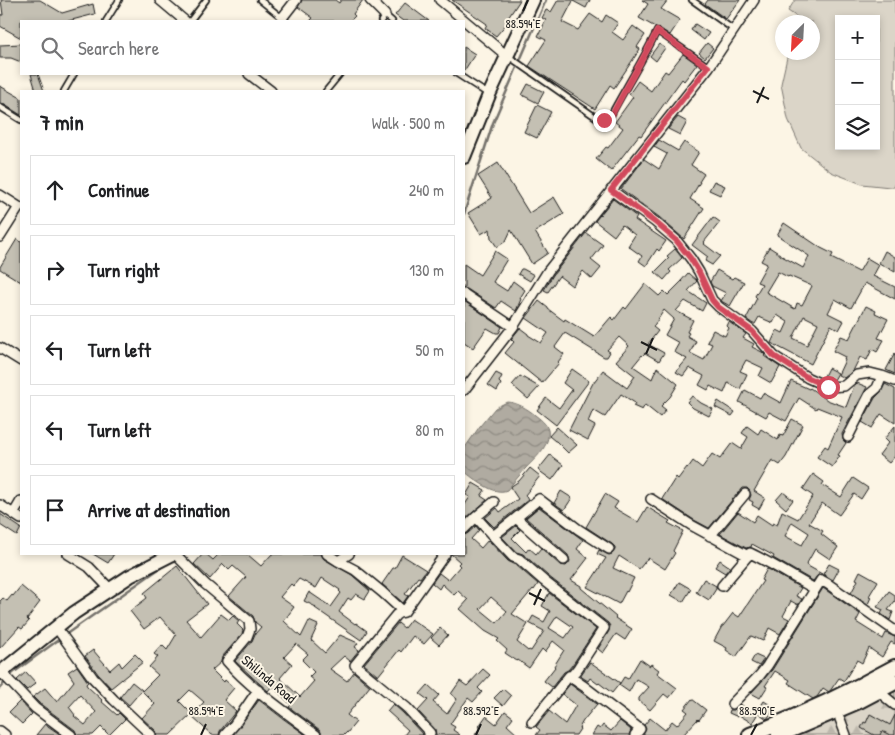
<!DOCTYPE html>
<meta charset="utf-8">
<style>
:root{--surface:#fff;--page:#f6f6f6;--text:#202124;--muted:#757577;--line:#e0e0e0}
body{margin:0;font-family:"Patrick Hand",sans-serif;background:var(--page);color:var(--text)}
.controls{position:absolute;right:15px;top:15px;display:grid;overflow:hidden;border-radius:0px;box-shadow:0 2px 8px #0003}
.controls button{width:45px;height:45px;display:grid;place-items:center;padding:0;border:0;border-bottom:1px solid var(--line);background:var(--surface);color:var(--text);font:25px sans-serif}
.compass{position:absolute;left:775px;top:15px;width:45px;height:45px;border-radius:50%;background:var(--surface);box-shadow:0 2px 8px #0003;rotate:204deg}
.stop{position:absolute;width:15px;height:15px;margin:-11px;border:4px solid #d1495b;border-radius:50%;background:#fff}
.stop.end{background:#d1495b;border-color:#fff;box-shadow:0 1px 5px #0008}
.list{margin:0;padding:0;list-style:none}
h2{display:flex;justify-content:space-between;align-items:center;height:65px;margin:0;padding:0 20px;font-size:21px}
h2 small{font-size:16px;font-weight:400;color:var(--muted)}
.list li{display:grid;grid-template-columns:32px 1fr auto;gap:15px;align-items:center;box-sizing:border-box;height:70px;margin:0 10px 10px;padding:0 10px;border:1px solid var(--line);border-radius:0px}
.list b{display:block;font-size:19px;white-space:nowrap}
.list em{font-size:16px;font-style:normal;color:var(--muted)}
.icon{flex:none;width:28px;height:28px;fill:none;stroke:currentColor;stroke-width:2;stroke-linecap:round;stroke-linejoin:round}
.map{position:relative;flex:none;width:895px;height:735px;overflow:hidden}
.search{position:absolute;background:var(--surface);box-shadow:0 2px 8px #0003;left:20px;top:20px;width:445px;height:55px;display:flex;align-items:center;gap:12px;box-sizing:border-box;padding:0 18px;border-radius:0px;color:var(--muted);font-size:19px}
.panel{position:absolute;background:var(--surface);box-shadow:0 2px 8px #0003;left:20px;top:90px;width:445px;height:465px;border-radius:0px}
.map>svg:first-child{display:block}
.green{fill:#dbd5c8;stroke:#7c7872;fill-rule:evenodd}
.forest{fill:url(#forest-firs);stroke:#7c7872}
.water{fill:url(#water-waves);stroke:#75726c}
.lines{fill:none;stroke-linecap:round;stroke-linejoin:round}
.stream{stroke:#75726c;stroke-width:2.5}
.building{fill:#c4c0b3;stroke:#1c1c1c;fill-rule:evenodd}
.lane-casing{stroke:#1c1c1c;stroke-width:8}
.street-casing{stroke:#1c1c1c;stroke-width:12}
.secondary-casing{stroke:#1c1c1c;stroke-width:16}
.primary-casing{stroke:#1c1c1c;stroke-width:18}
.lane{stroke:#fcf5e5;stroke-width:4.5}
.street{stroke:#fcf5e5;stroke-width:9}
.secondary{stroke:#fcf5e5;stroke-width:12}
.primary{stroke:#fcf5e5;stroke-width:14}
.route{stroke:#d1495b;stroke-width:6}
.ticks{fill:none;stroke:#1c1c1c;stroke-width:2}
.labels{text-anchor:middle;stroke-width:4;stroke-linejoin:round;paint-order:stroke}
.street-label{font-size:14px;fill:#1c1c1c;stroke:#fcf5e5}
.ticks-label{font-size:12px;text-anchor:middle;fill:#1c1c1c;stroke:#fcf5e5;stroke-width:4;stroke-linejoin:round;paint-order:stroke}
</style>
<div class="map">
<svg width="895" height="735" viewBox="0 0 895 735">
<defs>
<pattern id="forest-firs" width="22" height="20" patternUnits="userSpaceOnUse" patternTransform="scale(1.25)"><rect width="22" height="20" fill="#dbd5c8"/><path d="M5 1l3.5 6h-7zM16 11l3.5 6h-7z" fill="#bbb6ab"/></pattern>
<pattern id="water-waves" width="16" height="10" patternUnits="userSpaceOnUse" patternTransform="scale(1.25)"><rect width="16" height="10" fill="#b0aba1"/><path d="M0 5q4-4 8 0t8 0" fill="none" stroke="#8e8a82"/></pattern>
</defs>
<rect width="100%" height="100%" fill="#fcf5e5"/>
<filter id="ink" filterUnits="userSpaceOnUse"><feTurbulence type="fractalNoise" baseFrequency=".02" numOctaves="2"/><feDisplacementMap in="SourceGraphic" scale="10" xChannelSelector="R" yChannelSelector="G"/><feConvolveMatrix kernelMatrix="1 2 1 2 8 2 1 2 1" color-interpolation-filters="sRGB"/></filter>
<g filter="url(#ink)">
<path class="green" d="M795 0H895V187H890L862 184 831 172 801 148 788 119 781 84 788 53 812 52V22H799L800 19 788 11ZM839 19H876V146H839Z"/>
<path class="forest" d="M895 680V735H782Z"/>
<path class="water" d="M507 402C516 402 528 409 535 415 540 419 546 423 548 430 551 446 534 459 525 469 519 476 513 483 507 490 494 496 474 479 464 471V449L480 426 495 408Z"/>
<g class="lines">
<path class="stream" d="M464 214 493 123 546 0
M65 635 163 566
M9 677 13 673 61 638
M0 688 6 681"/>
</g>
<path class="building" d="M1 0H40L62 13 93 4 95 14 68 21H21V38L0 26V15H3Z
M302 0H335L339 3 341 0H363L353 14 355 16 350 21H310L313 18 298 7Z
M452 0H520L506 21 508 22 496 36 485 28 487 24Z
M558 0H590L586 8 573 1 562 22 578 30 590 14 602 22 606 15 618 23 612 32 623 40 633 26 645 35 637 47 640 49 614 88 610 85 595 109 529 66 546 40 538 36 546 20 542 18 546 10 551 12Z
M642 0H668L661 9 680 20 670 35 659 28 655 27 639 18 648 4Z
M708 0H740L726 19 705 4Z
M405 3 429 21H403L395 15Z
M695 24 709 33 704 40 691 30Z
M707 43 713 48 705 58 699 53Z
M21 44V62L11 58H0V45Z
M659 44 665 48 656 61 650 56Z
M464 47 475 54 464 71Z
M683 54 697 64 684 81 682 79 641 136 639 135 611 171 596 159 606 147 608 148 623 128 615 122 633 97 629 94 638 81 651 91 665 71 668 73Z
M31 74H38L44 91H36Z
M528 84 544 92 538 103 522 95Z
M0 86 21 98V115L0 102Z
M537 105 551 112 537 138 524 132Z
M678 117 687 122 680 135 668 129Z
M659 140 678 151 684 142 699 152 691 165 704 174 699 182H700L690 199 704 208 684 239 659 217 621 189 644 159 659 169 667 154 654 147Z
M498 163 529 213 554 197 564 214 535 232 548 253 532 264 511 230 506 241 497 247 491 238 490 229 481 234 468 213 492 198 478 176Z
M714 181 725 186 720 195 709 190Z
M613 199 637 217 635 220 666 241 659 251 657 249 646 266 639 261 642 256 628 246 635 235 622 225 614 236 595 221Z
M713 217 720 222 704 242 705 243 704 244 720 256 712 265 705 261 708 257 692 245Z
M784 223 821 248 833 254 831 258 859 272 867 258 879 265 873 276 895 287V299L865 283 851 308 835 299 828 313 844 321 839 330 831 325 811 364 771 343 777 330 783 333 788 322 777 315 773 323 759 317 755 324H753L746 319 757 298 755 296 762 284 757 282 767 264 761 261 769 247 780 254V255L803 268 809 256 777 235ZM778 272 788 277 789 276 812 286 802 305 797 303 795 309 766 292ZM804 316 818 323 807 345 793 338Z
M586 233 603 245 591 260 601 268 592 279 583 271 572 286 559 276 548 292 544 290 553 275Z
M17 239 21 242V282L0 269V267Z
M675 249 682 258 669 270 671 272 664 280 655 272 669 258 667 256Z
M495 251 507 259 493 282 507 291 513 281 525 290 520 298 521 299 516 311 501 301 496 308 467 289 464 288V264L480 275Z
M885 251 895 257V272L879 263Z
M521 269H523L534 275 530 281 518 274Z
M717 270 732 279 734 277 744 282 730 306 721 301 726 293 712 286 710 282Z
M688 273 697 281 688 291 706 303 702 311 685 301 676 311 693 320 687 332 689 333 687 336 696 341 690 353 704 360 712 344 707 342 713 330 725 336 729 328 727 326 729 322 746 334 743 338 754 344 752 347 762 352 765 355 764 356 780 367 771 383 759 376 763 368 746 360 740 371 747 374 740 389 728 383 724 393 710 386 708 390 699 385 704 376 689 368 683 376 676 372 687 359 674 352 679 343 665 335 674 319 664 310 653 327 658 331 648 344 664 353 659 361 645 353 642 356V355L633 366 652 379 657 367 678 384 670 397 661 406 666 410 660 417 645 405 642 410 633 406 635 403 621 394 605 417 593 410 588 422 595 426 588 440 569 430 593 383 603 370 627 388 635 376 616 361 629 346 619 337 607 350 610 352 607 357H604L565 333 555 347 564 354 558 362 559 363 542 383 505 353 514 342 511 339 520 328 528 334V335L541 343 548 333 526 318 539 301 548 308V309L564 321 565 319 594 337 611 317 614 320 624 307 626 309 645 284 659 296 664 291 668 295 682 281H681Z
M464 301 502 327 499 333H496L487 328 473 348 464 342Z
M866 306 876 311 875 313 888 319 878 338 884 340 877 352 872 349 867 360 860 357 853 371 844 378 838 375 845 360 844 359 845 357 833 351 841 336 849 339Z
M895 353V374L886 370Z
M828 368 838 373 834 380 829 381 823 378Z
M572 369 589 381 556 425 537 410 546 398 559 408 572 390 563 383Z
M496 373 502 376 499 382 501 384 497 391 488 385Z
M520 376 539 387 528 399 512 385Z
M791 381 809 389 810 388 827 400 846 407 854 386 857 383 867 387 842 434 843 440 846 443 838 455 840 456 832 467 817 457 825 446 828 448 842 417 817 407 816 409 799 398 786 421 769 412 766 417 739 402 745 390 760 398 763 393 781 403Z
M885 384 895 389V423L881 414 872 428 862 422 875 398 881 392Z
M692 396 701 403 713 409 709 416 693 408 687 402Z
M718 401 735 412 732 416 715 407Z
M792 419 803 425 786 457 780 465 772 460 754 491 765 498 759 509 752 505 753 502 749 500 751 495 749 490 747 488H742L709 528 694 520 662 499 676 477 678 479 687 467 688 468 693 461 702 468 712 454 720 459 732 443 741 449 748 437 742 433 747 426 758 434 761 429 778 440 780 435 783 436Z
M895 426V456L889 463 879 455 888 443 884 439Z
M557 427 577 445 568 453 556 441H555L549 436Z
M550 455 563 465 552 480 538 470Z
M530 468 540 476 525 495 528 500 494 527 485 518 497 508 500 512 518 499 510 487 519 481Z
M813 474 824 482 822 485 841 497 853 478 868 488 861 499 854 494 839 515 822 503 809 523 823 531 821 534 838 547 830 559 815 549 806 565 822 574 818 575 813 581 773 558 774 556 752 544 751 547 746 548 720 534 738 512 753 522 757 515 772 525 773 523 777 525 782 511 798 519 813 496 803 489ZM792 522 809 533 802 545 785 536Z
M473 483 485 490 481 496 487 500 464 520V506L470 497 466 495Z
M561 491 572 498 564 510 554 503Z
M783 492 793 500 786 509 776 500Z
M605 494 618 502 614 508 638 522 647 507 670 521 668 523 683 531 673 551 675 553 665 569 648 558 639 569 619 556 613 568 634 578 627 592 626 591 619 604 587 587 606 558 597 554 599 550 609 555 612 554 615 550V547L612 544 586 527Z
M539 507 583 540 577 549 588 558 571 580 581 586V588L616 617 615 618 632 629 625 640 616 634 603 653 598 649 609 631 610 626 608 623 548 576 523 554 516 552 502 537 516 526 520 530 512 538 526 552 529 548 536 554 541 548 560 565 566 566 568 564 570 561 568 555 526 518Z
M0 514 21 528 17 536 0 525Z
M476 526 479 530 471 539 481 548 488 540 508 561 516 565 538 584 534 590 533 589 512 614 528 624 517 642 528 651 529 650 531 651 544 631 529 623 533 616 544 622 550 611 542 606 549 593 596 629 573 664 568 670 564 672 552 687 544 681 555 667 554 666 564 650 553 641 545 652 542 649 529 668 518 660 517 661 505 653 507 650 497 641 499 639 485 631 460 609 468 600 458 591 454 595 442 584 439 589 432 583 439 573 448 580 460 566 458 564 460 562 451 554H464V535L468 533ZM491 597 507 611 497 623 480 609ZM557 616 573 627 565 638 549 628Z
M93 554H114L108 563Z
M203 554H206L213 560 219 554H247L261 566 272 554H321L324 559 352 575 370 591 365 599 356 594 351 600 348 598 339 612 355 624 356 623 367 631 361 640 315 608 316 607 304 601 309 592 331 607 341 593 339 591 340 590 322 578 316 588 299 579 293 586 291 584 280 597 294 607 284 621 301 637 309 621 318 625 311 640 325 653 340 635 358 643 355 647 359 650 350 661 344 656 330 669 347 681 354 672 370 686 347 715 356 722 347 733V732L344 735H322L320 730 289 707 291 705 272 686 268 691 251 676 235 661 252 641 255 634 261 627 255 622 253 616 229 596 246 577 233 566 229 570 223 564 210 579 194 564ZM296 644 308 654 302 660 314 672 309 677 314 681 300 697 280 678 292 664 284 657Z
M402 555 426 570 420 578 418 577 405 594 408 596 403 603 382 584 393 568H395Z
M720 560 730 567 725 573 715 567Z
M829 564 839 569 833 580 823 574Z
M177 566 207 604 186 620 201 637 221 614 229 620 233 616 239 621 237 624 243 630 242 634 222 657 221 662 212 670 224 682 225 680 234 688 224 700 236 711 220 731 219 735H212L191 716 204 702 190 690 179 701 192 714 170 735H157L155 730 142 718 155 704 142 691 158 675 149 667 158 657 154 654 162 645 167 650 176 635 160 617 144 629 130 611 147 598 144 593Z
M767 569 801 588 796 596 802 599 798 605 791 601 783 616 789 619 780 634 769 628 763 641 751 636 736 657 726 650 727 648 714 641 722 626H723L733 613 739 617 763 581 761 580Z
M860 571 878 581 869 596 871 597 868 604 851 593 858 580 856 579Z
M704 579 716 586V589L709 600 696 592Z
M679 582 691 589 683 602 671 595Z
M21 586 40 602 27 619 29 621 22 629 19 627 0 648V601L3 598 7 601 12 595 13 596Z
M823 588 860 614 856 622 883 639 886 633 895 637V644L891 642 882 657 869 648 862 663 857 660 844 681 839 678 830 691 829 692 823 688 817 697 813 699 788 683 790 680 775 671 765 686 767 687 760 698 751 693 772 670Z
M889 591 895 595V601L888 610 893 612 890 620 881 614 883 610 877 607Z
M411 619 433 634 424 644 413 636 401 652 399 650 378 676 364 664 398 623 404 628Z
M440 628 448 635 439 645 431 638Z
M93 650 110 670 119 662 122 667 135 654 143 662 111 688 98 674 85 656Z
M755 655 764 659 759 666 751 662Z
M640 659 650 666 651 664 659 670 657 673 677 688 669 698 664 694 650 710 639 701V698L649 687 636 679 629 692 619 685 624 677 628 679Z
M590 662 620 683 612 693 599 683 598 684 590 678 588 681 580 676Z
M77 666 88 682 86 684 87 686 102 700 101 701 117 715 119 713 125 719 109 735 101 727 93 735H77L75 730 39 703 33 697 45 688 57 702 74 681 68 672ZM80 695 96 712 85 725 74 716 75 715 69 707Z
M483 669 490 675 478 688 482 692 473 702 468 698 450 724 455 727 453 730 460 735H436L435 729 418 711 428 700 420 694 428 685 439 695 433 702 447 714 457 699 451 694 460 681 467 686Z
M26 672 36 683 27 690 17 680Z
M132 682 142 690 129 705 120 697Z
M570 684 597 704 583 721 579 728 580 729 576 735H536L540 730 536 727 549 711 565 724 576 705 562 694Z
M503 689 511 696 503 706 494 698Z
M692 699 706 710 699 720 698 719 683 735H643L646 729 644 725 650 718 665 730 672 721 677 725 688 712 684 709Z
M259 700 281 717 306 735H233Z
M20 701 32 714 22 724 9 712Z
M764 701 775 708 767 719 757 712Z
M393 704 403 713 423 735H404L408 730 387 711Z
M740 704 757 715 752 723 739 715 738 717 729 713 730 710H734Z
M505 711 513 717 507 725 518 735H475L480 727 479 726 486 716 496 724Z
M870 714 890 725 895 715V735H890L882 731 880 735H874L861 728 864 722 866 723Z
M620 721 631 730 629 735H592L597 727 600 729 603 725 611 731Z
M45 724 61 735H36Z"/>
<g class="lines">
<defs>
<path id="lane" d="M260 0 286 21
M692 0 734 30
M106 21 119 0
M190 21 206 0
M381 21 385 15 392 21
M508 56 597 118 603 120 607 119 611 115C626 87 643 60 657 31L709 67
M457 74 488 94
M64 91 74 74
M326 91 340 74
M0 107 21 120"/>
<path id="street" d="M160 0 185 21
M370 0 385 15
M440 0 507 56
M282 18 296 0
M249 74 271 91
M611 190 655 222 676 240 691 259 699 272 712 300 719 307 752 331 774 356 808 378 828 387 844 386 857 375 870 373 882 376 895 381
M0 195 19 207 0 237
M464 294 513 327
M0 348 21 361
M464 390 513 327 548 271 709 67 754 0
M848 437 870 394 877 388 882 376
M651 499 691 525 748 556
M0 505 21 519
M14 513 21 501
M476 517 494 502
M516 518 493 536 513 557 519 559 544 581 604 628 578 668 570 678
M464 529 476 517 493 536
M710 536 745 494
M68 554 89 567 110 589
M175 554 205 584 249 621 250 629 247 637 227 661C250 688 287 713 316 735
M327 554 338 561
M349 554 338 561 355 570 382 592 404 612
M564 560 516 518 539 499 578 529 609 549
M722 586 750 553C773 564 793 577 815 589
M56 627 93 678 114 700 151 735
M1 672 35 708 71 735
M878 691 895 705
M732 704 760 675 767 666 821 580 828 584 895 631
M840 719 846 735
M532 722 569 676 585 687 640 729 635 735
M0 731 5 735
M225 735 234 725 258 690
M429 735 430 733 407 708 355 665 396 615 399 613 404 612 445 554"/>
<path id="secondary" d="M464 157 489 95 533 0
M0 673 74 613 130 576 173 554"/>
<path id="primary" d="M750 735C800 716 848 693 895 667
M779 735 859 701 895 682"/>
</defs>
<use href="#lane" class="lane-casing"/>
<use href="#street" class="street-casing"/>
<use href="#secondary" class="secondary-casing"/>
<use href="#primary" class="primary-casing"/>
<use href="#lane" class="lane"/>
<use href="#street" class="street"/>
<use href="#secondary" class="secondary"/>
<use href="#primary" class="primary"/>
</g>
</g>
<g class="lines" filter="url(#ink)">
<path class="route" d="M604 120 607 119 612 115C626 87 643 60 657 31L708 67 611 190 655 222 676 240 691 259 699 272 712 300 718 307 752 331 774 356 808 378 828 387"/>
</g>
<path class="ticks" d="M523 11 528 0M753 91 769 99M757 103 764 87M641 342 657 350M646 354 653 338M529 593 545 601M534 605 541 589M201 735 206 724M476 735 481 724M751 735 757 724"/>
<g class="labels">
<g class="street-label">
<text transform="translate(269 679) rotate(40)" y="5">Shilinda Road</text>
</g>
</g>
<g class="ticks-label">
<text x="523" y="28">88.594°E</text>
<text x="206" y="715">88.594°E</text>
<text x="481" y="715">88.592°E</text>
<text x="757" y="715">88.590°E</text>
</g>
</svg>
<div class="controls">
<button>+</button>
<button>−</button>
<button><svg class="icon" aria-label="layers" viewBox="0 0 24 24"><path d="M12 4l9 5-9 5-9-5zM3 14l9 5 9-5"/></svg></button>
</div>
<svg class="compass" viewBox="-18 -18 36 36"><path d="M0-13l5 13h-10z" fill="#e53935"/><path d="M0 13l5-13h-10z" fill="#757577"/></svg>
<div class="stop" style="left:828px;top:387px"></div>
<div class="stop end" style="left:604px;top:120px"></div>
<div class="search"><svg class="icon" aria-label="search" viewBox="0 0 24 24"><circle cx="10" cy="10" r="6"/><path d="M15 15l6 6"/></svg>Search here</div>
<section class="panel">
<h2>7 min<small>Walk · 500 m</small></h2>
<ul class="list">
<li><svg class="icon" aria-label="ahead" viewBox="0 0 24 24"><path d="M12 20V5M6 11l6-6 6 6"/></svg><div><b>Continue</b></div><em>240 m</em></li>
<li><svg class="icon" aria-label="right" viewBox="0 0 24 24"><path d="M7 20v-9h11M14 6l5 5-5 5"/></svg><div><b>Turn right</b></div><em>130 m</em></li>
<li><svg class="icon" aria-label="left" viewBox="0 0 24 24"><path d="M17 20v-9H6M10 6l-5 5 5 5"/></svg><div><b>Turn left</b></div><em>50 m</em></li>
<li><svg class="icon" aria-label="left" viewBox="0 0 24 24"><path d="M17 20v-9H6M10 6l-5 5 5 5"/></svg><div><b>Turn left</b></div><em>80 m</em></li>
<li><svg class="icon" aria-label="arrive" viewBox="0 0 24 24"><path d="M6 21V4h12l-3 4 3 4H6"/></svg><div><b>Arrive at destination</b></div></li>
</ul>
</section>
</div>
